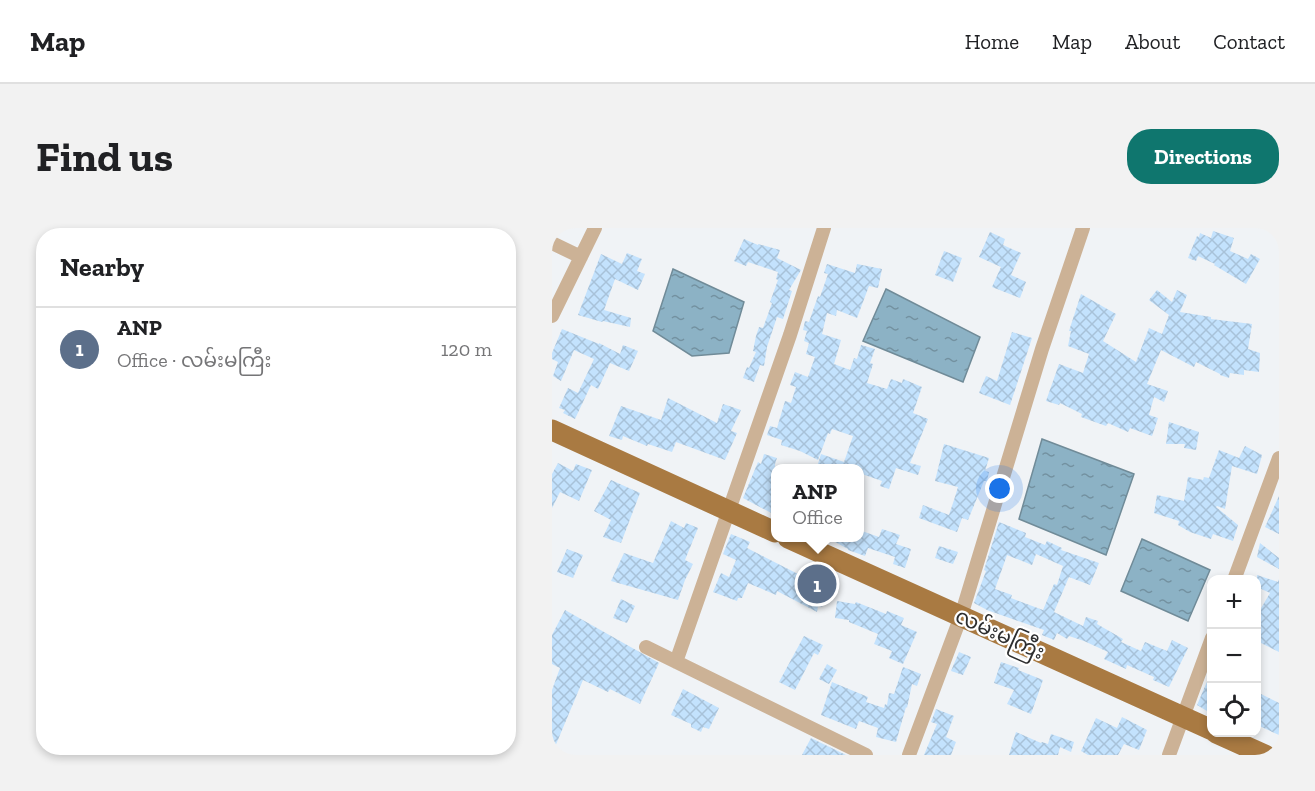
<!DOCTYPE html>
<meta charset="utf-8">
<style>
:root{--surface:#fff;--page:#f2f2f2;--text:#202124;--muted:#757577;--line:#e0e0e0;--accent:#0f766e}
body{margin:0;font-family:"Zilla Slab","Noto Sans Myanmar",serif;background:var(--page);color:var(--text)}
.controls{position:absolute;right:18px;bottom:18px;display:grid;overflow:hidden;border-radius:12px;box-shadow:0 3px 9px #0003}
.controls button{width:54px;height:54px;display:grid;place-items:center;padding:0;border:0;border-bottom:2px solid var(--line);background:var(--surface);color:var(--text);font:30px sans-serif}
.you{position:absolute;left:448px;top:261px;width:21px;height:21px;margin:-15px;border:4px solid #fff;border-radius:50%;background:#1a73e8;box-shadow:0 0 0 9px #1a73e833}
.badge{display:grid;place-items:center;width:39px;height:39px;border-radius:50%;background:var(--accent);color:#fff;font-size:20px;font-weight:700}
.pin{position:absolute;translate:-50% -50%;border:3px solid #fff;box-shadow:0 2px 6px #0006}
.popup{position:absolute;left:219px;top:236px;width:93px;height:78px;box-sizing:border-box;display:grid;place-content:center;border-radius:12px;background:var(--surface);filter:drop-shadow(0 2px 4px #0005);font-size:20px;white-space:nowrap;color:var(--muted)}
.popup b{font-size:22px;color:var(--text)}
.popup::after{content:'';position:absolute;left:50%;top:100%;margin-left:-12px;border:12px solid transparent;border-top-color:var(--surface)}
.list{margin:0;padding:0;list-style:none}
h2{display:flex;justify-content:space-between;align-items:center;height:78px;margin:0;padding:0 24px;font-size:26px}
h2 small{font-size:20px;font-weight:400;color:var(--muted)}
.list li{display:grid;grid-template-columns:39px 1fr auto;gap:18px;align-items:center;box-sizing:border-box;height:84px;padding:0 24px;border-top:2px solid var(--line)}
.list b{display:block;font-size:22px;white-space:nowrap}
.list p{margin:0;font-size:20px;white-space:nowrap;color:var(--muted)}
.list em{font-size:20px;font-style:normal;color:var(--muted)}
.icon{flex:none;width:33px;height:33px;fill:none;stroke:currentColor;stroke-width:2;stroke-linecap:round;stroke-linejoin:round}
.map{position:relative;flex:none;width:727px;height:527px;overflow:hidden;border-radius:24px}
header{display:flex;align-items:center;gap:36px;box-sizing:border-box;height:84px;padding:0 30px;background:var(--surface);border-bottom:2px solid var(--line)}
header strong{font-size:28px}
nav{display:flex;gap:33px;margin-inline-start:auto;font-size:21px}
.intro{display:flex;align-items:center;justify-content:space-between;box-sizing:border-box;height:144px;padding:0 36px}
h1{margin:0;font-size:42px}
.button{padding:15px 27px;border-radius:24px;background:var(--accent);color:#fff;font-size:21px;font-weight:700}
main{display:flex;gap:36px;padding:0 36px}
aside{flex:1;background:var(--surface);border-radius:24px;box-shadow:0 3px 9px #0003}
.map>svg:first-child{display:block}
.water{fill:url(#water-ripples);stroke:#708b98;stroke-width:1.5}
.building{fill:url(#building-cross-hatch);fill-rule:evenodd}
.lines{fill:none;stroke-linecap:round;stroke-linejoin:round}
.minor{stroke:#ccb296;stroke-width:14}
.primary{stroke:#a97a42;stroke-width:21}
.labels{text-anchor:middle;stroke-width:4.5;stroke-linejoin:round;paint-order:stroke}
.street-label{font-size:21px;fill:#2e2f30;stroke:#fff}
</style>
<header>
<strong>Map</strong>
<nav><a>Home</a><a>Map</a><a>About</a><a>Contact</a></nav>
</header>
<div class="intro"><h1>Find us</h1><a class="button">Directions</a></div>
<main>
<aside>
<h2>Nearby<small></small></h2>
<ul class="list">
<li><span class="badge" style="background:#5c6f8a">1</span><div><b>ANP</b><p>Office · လမ်းမကြီး</p></div><em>120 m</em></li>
</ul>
</aside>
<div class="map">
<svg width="727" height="527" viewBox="0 0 727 527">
<defs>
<pattern id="water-ripples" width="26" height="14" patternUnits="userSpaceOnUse" patternTransform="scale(1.5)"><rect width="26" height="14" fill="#8cb2c5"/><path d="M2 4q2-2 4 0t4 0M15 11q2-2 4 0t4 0" fill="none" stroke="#7391a0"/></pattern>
<pattern id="building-cross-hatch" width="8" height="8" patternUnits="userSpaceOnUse" patternTransform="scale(1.5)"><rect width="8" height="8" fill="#c3e2fd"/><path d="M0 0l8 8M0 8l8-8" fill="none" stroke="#a8c2d9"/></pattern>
</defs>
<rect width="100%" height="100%" fill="#f0f3f6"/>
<path class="water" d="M121 41 192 74 177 125 140 128 101 103Z
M334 61 428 109 411 154 311 113Z
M490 211 582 246 554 327 467 291Z
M590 311 658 342 636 393 569 363Z"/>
<path class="building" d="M661 3 682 10 678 23 696 31 699 26 708 31 694 56 662 37 663 36 646 28 644 33 636 30 645 8 647 9 648 5 659 10Z
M438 4 453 11 451 17 469 25 459 47 474 54 468 70 440 59 449 39 427 29Z
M192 11 206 17V16L228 22 225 30 249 42 237 62 240 63 231 91 225 89 215 119 212 138 208 137 202 154 191 150 195 139 197 140 204 124 201 123 204 108 207 99 211 100 220 75 218 74 226 52 224 51 226 44 196 34 194 38 182 33Z
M392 23 410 30 401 54 383 47Z
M75 25 90 31 85 43 93 46 86 62 63 51 52 82 79 90 78 99 51 93 50 94 26 87 49 26 70 36Z
M275 36 303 45 305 36 330 41 326 60 317 58 305 90 285 82 284 88 275 85 270 106 289 112 282 136 298 142 302 130 305 131 309 117 323 121 318 135 321 136 315 155 335 161 339 151 350 155 351 151 370 159 361 185 376 191 358 235 369 238 366 247 344 240 337 261 328 258 330 253 307 245V240H270L265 239 269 226 292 234 301 208 280 201 278 206 276 205 266 232 248 223 229 217 230 212 215 207 218 198 225 200 233 173 239 175 244 159 238 157 243 144 256 149 263 129 254 126 257 115 252 113 255 103 251 102 253 93 257 94 266 68 268 69 276 46 272 45Z
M605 62 620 74 625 62 635 67 628 84 659 89V91L700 96 696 121 708 125 707 144 692 142V147L678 145 677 150 668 147V146L644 134 642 139 609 122 595 156 616 163 612 174 602 169 597 187 606 190 600 208 578 200 576 204 556 195 554 198 529 189 530 186 508 175 507 177 494 173 507 136 531 145 537 126 516 118 519 103H517L529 66 564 86 551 113 584 134 597 100 610 106 617 87 597 72Z
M10 101 47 116V115L68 126 71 117 86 123 77 143 58 135 46 161 39 157 23 191 11 185 13 182 7 180 16 160 26 165 42 131 22 122 9 153 1 148 6 134 0 131V125Z
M460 104 480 110 458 177 427 165 434 148 445 153Z
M116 170 165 195 171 176 189 182 179 203 185 205 173 232 124 214 120 224 96 216 95 218 71 208 70 212 57 208 69 178 109 192Z
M617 194 647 204 644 222 632 220 633 216H614Z
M392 216 437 230 433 243 437 244 435 253H432L416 292 410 290 405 304 367 290 371 277 397 287 402 272 406 259 383 253Z
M693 218 710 227 705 246 680 238 673 281 665 278 664 279 686 297 681 313 661 306 659 311 638 304 626 297 627 293 602 285 605 267 632 273 636 249 651 252 652 249 657 250 667 222 687 230Z
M212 226 225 230 223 236V287L191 270 206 234 209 236Z
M6 235 21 243 24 236 40 242 27 273 8 264 0 280V246Z
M59 252 88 265 69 315 51 309 59 292 42 283Z
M727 268V306L713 299Z
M119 293 132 300 134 295 146 300 133 332 141 336 133 352 126 372 59 353 72 325 101 335Z
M447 294 474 305 473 309 493 317 495 313 510 320 509 322 547 335 538 357 517 349 502 384 531 398 534 389 546 393 545 396 571 411 569 414 589 423 593 414 615 423 620 412 636 420 617 459 601 452 602 449 575 437 574 441 552 431 556 424 532 413 517 408 515 411 505 405 502 412 490 407 492 402 435 382 422 375 434 343 432 342ZM484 326 511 338 505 357 502 356 491 382 459 370 460 367 443 361 455 327 480 337Z
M330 301 348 307 344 316 359 321 353 340 341 336 343 329 316 320 313 328 296 322V321L274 309H307V302L327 309Z
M179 306 198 314 195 320 244 345 277 356 270 379 266 378 265 384 225 363 224 367 196 355 190 370H186L185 373 161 364 169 345 177 349 184 332 171 326Z
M708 315 727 330V341L705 329Z
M387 318 406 324 401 336 383 330Z
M15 321 31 327 21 350 5 344Z
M705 347 726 354 727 351V424L705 413V387L718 365 705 359Z
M69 371 83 378 75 395 61 390Z
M285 373 303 376 304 374 334 386 335 383 352 390 349 397 365 404 351 436 337 430 340 423 322 416 326 406 297 394V392L283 390Z
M13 382 107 435 88 476 58 461 56 464 31 452 0 526V462L8 440 0 436V407Z
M252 408 271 417 266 427 262 425 243 462 227 454Z
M407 424 419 429 411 447 399 443Z
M449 434 467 440 466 442 491 452 479 486 455 476 462 462 442 455Z
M275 436 285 442 277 456 267 451Z
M351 439 369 446 365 458 360 456 355 480 354 479 344 514 324 509 326 500 307 493 304 501 269 487 280 454 316 469 314 474 332 480 333 476 335 477 337 465 342 466Z
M660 442V486L645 477Z
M131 461 167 480 157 501 151 499 149 504 139 499V496L119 487Z
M709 466 727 475V507L705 497V475Z
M384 481 402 488 394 509 404 514 399 527H372L385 496 379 494Z
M570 489 595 502 587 522 572 516 566 527H536L529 523 544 490 565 500Z
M464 504 489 515 490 514 496 516 499 506 522 514 519 524 508 519 506 527H457Z
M259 510 294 527H250Z"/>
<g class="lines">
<path class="minor" d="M0 15 29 29
M0 88 43 0
M682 352 727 230
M94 419 314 527
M124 434 238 107 272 0
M357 527 409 388 490 121 531 0
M617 527 660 410"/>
<path class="primary" d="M0 202 223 304
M236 310 660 502
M664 505 713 527"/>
</g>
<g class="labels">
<g class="street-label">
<text transform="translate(448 406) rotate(24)" y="7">လမ်းမကြီး</text>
</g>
</g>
</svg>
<div class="controls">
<button>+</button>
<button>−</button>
<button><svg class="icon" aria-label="locate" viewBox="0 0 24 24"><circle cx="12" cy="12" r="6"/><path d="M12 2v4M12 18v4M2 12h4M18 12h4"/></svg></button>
</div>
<div class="you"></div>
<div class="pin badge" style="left:265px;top:356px;background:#5c6f8a">1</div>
<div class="popup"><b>ANP</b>Office</div>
</div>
</main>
